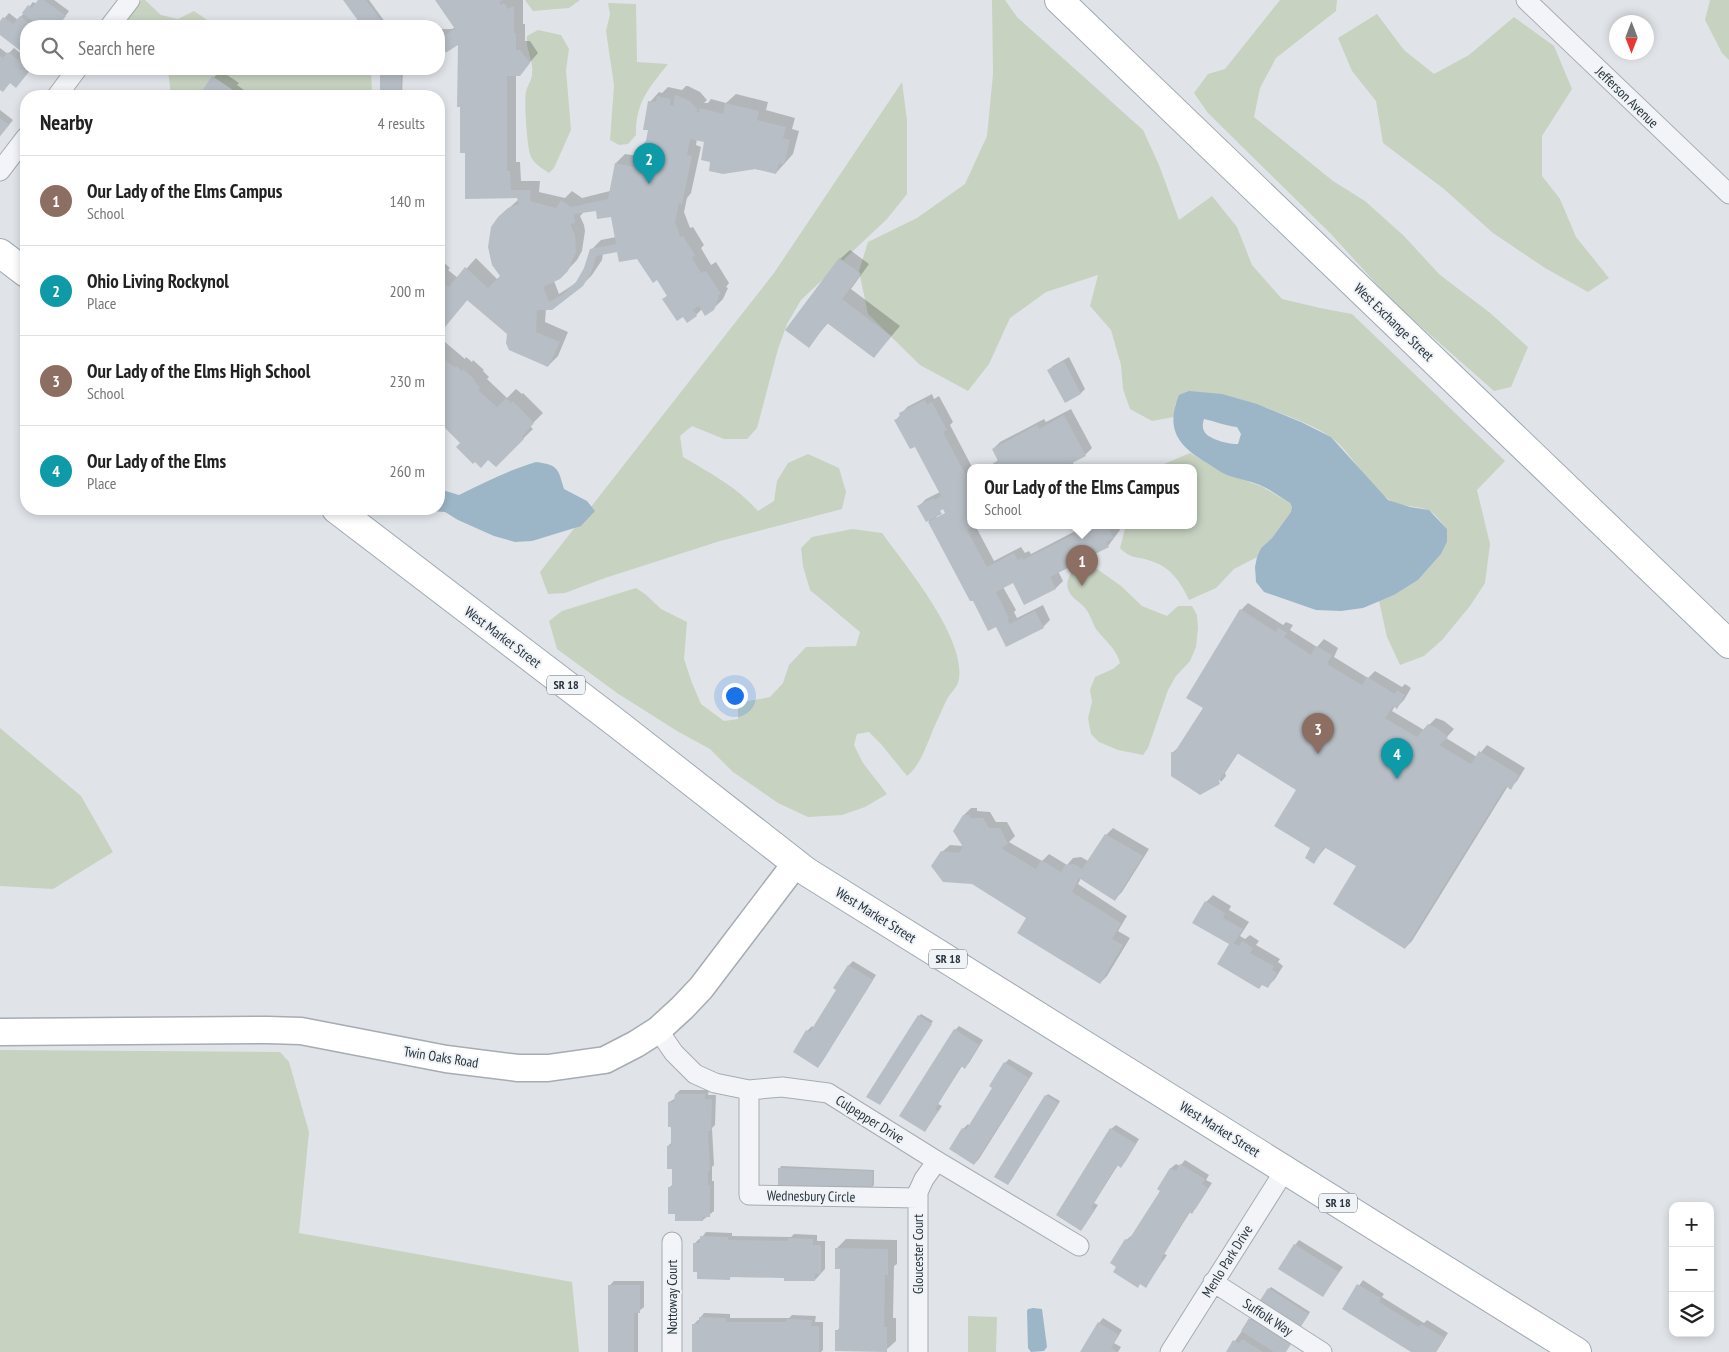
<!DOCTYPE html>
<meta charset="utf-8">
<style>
:root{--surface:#fff;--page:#f2f2f2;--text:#222;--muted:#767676;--line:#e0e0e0;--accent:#c9496c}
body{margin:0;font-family:"PT Sans Narrow",sans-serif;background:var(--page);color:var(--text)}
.controls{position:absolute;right:15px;bottom:15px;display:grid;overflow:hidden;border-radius:10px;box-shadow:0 2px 8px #0003}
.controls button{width:45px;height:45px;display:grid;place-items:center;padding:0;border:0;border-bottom:1px solid var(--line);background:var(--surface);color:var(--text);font:25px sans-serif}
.compass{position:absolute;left:1609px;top:15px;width:45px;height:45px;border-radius:50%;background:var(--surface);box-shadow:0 2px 8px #0003;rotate:180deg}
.you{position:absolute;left:734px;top:695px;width:18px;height:18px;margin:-12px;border:4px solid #fff;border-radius:50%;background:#1a73e8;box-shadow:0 0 0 8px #1a73e833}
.badge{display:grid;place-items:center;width:32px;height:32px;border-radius:50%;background:var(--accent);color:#fff;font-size:16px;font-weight:700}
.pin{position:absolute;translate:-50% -41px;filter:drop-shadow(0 1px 2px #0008)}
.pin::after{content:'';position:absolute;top:26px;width:18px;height:15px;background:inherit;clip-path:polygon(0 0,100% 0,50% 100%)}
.popup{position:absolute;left:967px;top:464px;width:230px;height:65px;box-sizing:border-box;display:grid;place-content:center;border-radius:10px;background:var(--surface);filter:drop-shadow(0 1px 4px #0005);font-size:16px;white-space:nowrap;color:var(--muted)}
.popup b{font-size:19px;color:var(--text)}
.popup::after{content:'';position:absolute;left:50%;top:100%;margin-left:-10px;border:10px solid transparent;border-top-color:var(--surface)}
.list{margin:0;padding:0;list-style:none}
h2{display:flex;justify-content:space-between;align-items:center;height:65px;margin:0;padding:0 20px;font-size:21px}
h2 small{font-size:16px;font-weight:400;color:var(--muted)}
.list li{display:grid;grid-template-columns:32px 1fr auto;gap:15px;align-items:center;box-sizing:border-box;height:90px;padding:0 20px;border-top:1px solid var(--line)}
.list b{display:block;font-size:19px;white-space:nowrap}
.list p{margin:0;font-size:16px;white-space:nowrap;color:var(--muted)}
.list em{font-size:16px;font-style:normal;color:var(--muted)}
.icon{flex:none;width:28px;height:28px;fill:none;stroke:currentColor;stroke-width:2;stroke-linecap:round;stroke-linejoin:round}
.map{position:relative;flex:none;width:1729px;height:1352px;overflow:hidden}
.search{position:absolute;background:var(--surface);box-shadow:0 2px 8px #0003;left:20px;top:20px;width:425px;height:55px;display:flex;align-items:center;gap:12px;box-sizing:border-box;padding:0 18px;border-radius:20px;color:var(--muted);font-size:19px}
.panel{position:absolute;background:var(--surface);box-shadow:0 2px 8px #0003;left:20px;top:90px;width:425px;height:425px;border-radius:20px}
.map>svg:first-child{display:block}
.green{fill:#c7d2c1}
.water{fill:#9cb6c7;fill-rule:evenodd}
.shadow{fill:#0003;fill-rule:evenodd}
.building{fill:#b7bec5;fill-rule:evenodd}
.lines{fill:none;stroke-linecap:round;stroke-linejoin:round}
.minor-casing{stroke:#a5acb2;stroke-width:21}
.secondary-casing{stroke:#a5acb2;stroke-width:29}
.primary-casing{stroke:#9faab3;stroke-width:30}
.minor{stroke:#f2f4f7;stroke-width:19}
.secondary{stroke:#fff;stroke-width:26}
.primary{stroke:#fff;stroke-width:28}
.labels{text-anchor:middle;stroke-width:4;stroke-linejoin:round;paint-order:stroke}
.shield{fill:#eff3f6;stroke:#646d76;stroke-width:1}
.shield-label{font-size:12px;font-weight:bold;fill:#29343f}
.street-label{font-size:14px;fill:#29343f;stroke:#eff3f6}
</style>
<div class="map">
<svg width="1729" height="1352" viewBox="0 0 1729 1352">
<rect width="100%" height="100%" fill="#e0e4e8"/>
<path class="green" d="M142 0H145L161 15 178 19 194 11 216 26H120L135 6Z
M525 0H580L569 8 533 11Z
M992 0H1005L1017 17 1143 130 1159 165 1179 220 1212 196 1237 227 1252 265 1282 299 1320 308 1352 314 1505 461 1477 490 1490 544 1485 583 1470 606 1442 640 1424 656 1400 665 1387 637 1379 601 1394 595 1418 580 1441 554 1447 542V529C1442 523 1435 513 1428 510 1415 505 1399 507 1388 499 1366 483 1352 453 1331 437 1304 418 1210 384 1180 395L1175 405 1174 417 1152 421 1130 409 1123 389 1121 365 1111 330 1090 306 1098 275 1046 292 1010 318 989 364 968 391 920 365 868 314 859 271 868 242 917 218 965 184 987 136 993 74Z
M1280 0H1337L1336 11 1276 58 1260 88 1254 117 1333 181 1365 201 1404 236 1440 275 1489 312 1528 347 1511 387 1494 391 1392 301 1331 234 1208 113 1194 93 1208 74 1225 69Z
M1710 0H1729V60L1722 53 1705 20Z
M608 3 636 4 637 62 668 64C649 88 635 103 636 135L628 144 619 145 610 140 614 85 606 31 610 14Z
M1377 14 1404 50 1434 74 1469 55 1514 17 1554 46 1572 89 1542 136V176L1560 199 1576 237 1609 278 1588 292 1545 268 1493 233 1444 189 1383 143 1376 101 1352 71 1338 38Z
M538 30 561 35 569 49 566 70 571 130 554 168 549 173C542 168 532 163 530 154 527 145 524 101 526 92 527 86 532 80 532 74 534 61 525 49 527 36Z
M168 69H285L303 73 317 72 319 69H371L372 96H171Z
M902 82 907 120V194L887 219 801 300 787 324 778 349 757 428 747 439H724L692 426 680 436 683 457C710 473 737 487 758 511L774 501 777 481 788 463 808 454 839 468 846 492 842 509 720 541 605 578 565 593 548 594 540 572 774 273Z
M1190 453 1226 474 1261 486 1290 503 1292 507V511L1272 538 1261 548 1257 557 1234 569 1216 588 1189 600C1180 581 1170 566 1148 560 1135 556 1131 559 1120 548L1126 525H1193V467H1157Z
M852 529 882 533C905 565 970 642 958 683 956 688 950 694 947 699 943 707 940 715 936 723 928 740 922 764 907 776L881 744 869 732 857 734 854 745 863 763 887 794 865 807 842 815 808 817 778 803 733 772 710 749 677 731 617 693 557 649 549 621 562 611 636 588 645 594 661 609 687 622 684 659 692 683 701 704 724 721 738 719V703L770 697 783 683 789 665 806 647 856 646 860 632 810 590 803 566 801 548 812 537Z
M1089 560 1093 566 1121 586 1142 606 1167 616 1178 606H1192L1197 615 1198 628 1196 647 1190 661 1176 676 1168 690 1148 748 1143 755 1118 750 1099 742 1091 734 1088 718 1092 702 1090 690 1095 677 1113 669 1120 663C1116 648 1105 641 1096 629 1092 622 1090 614 1085 608 1081 603 1075 600 1071 595 1060 580 1076 565 1089 560Z
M0 728 81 796 113 852 53 889 0 886Z
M0 1050 280 1052 289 1062 309 1132 299 1233 572 1282 579 1352H0Z
M968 1316 997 1317 996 1352H968Z"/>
<path class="water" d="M1189 391 1222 394 1257 404 1301 422 1331 437 1388 500 1410 507 1429 510 1447 529V542L1441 554 1418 580 1394 595 1363 608 1341 611 1316 610 1264 592 1256 582 1255 567 1257 557 1261 548 1272 538 1291 512 1292 507 1290 503C1281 497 1271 490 1260 485 1250 481 1238 479 1227 475 1220 472 1214 467 1207 463 1178 446 1165 429 1179 395ZM1204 419C1215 421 1225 426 1237 427L1241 434 1238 444C1231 445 1207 439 1204 431 1202 427 1203 422 1204 419Z
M536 462C558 465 558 468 564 489L587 501 595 511 581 526 532 541 515 542 494 536 458 520 445 512 403 509H439V489L459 495C484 483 509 470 536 462Z
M1033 1308 1042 1309 1047 1347 1044 1351 1031 1352 1028 1348 1027 1311 1028 1309Z"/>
<path class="shadow" d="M40 0H54L69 11 58 26H26V54L0 33V23L9 13 18 20 33 2 37 4Z
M345 0H369L388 26H363Z
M437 0H523V24H525V41H530L538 53 519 75H516V162H520L521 181H540L539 192 565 198 572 191 582 198 610 191 616 163 625 154 639 156 641 146 647 140 649 129 650 102 659 92 662 93 668 87 682 90 686 86H688L700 92 707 100 704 103H708L711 99 726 103 736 94 768 102 766 110 795 118 792 129 799 131 793 154 776 173 712 161 706 141 697 139 696 145 701 147 691 193 687 198 684 212 690 228 693 227 704 245 701 248 711 265 716 262 729 283 726 287 728 288 723 299 713 309H702L696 315 664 299 668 295 657 278 638 258 618 251 603 253 602 260 592 275 582 285 546 309 545 322 568 332 558 356 548 366 468 299 439 334V327L447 318 439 310V258L450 268 448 270 458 278 476 258 498 280 502 276 499 217 519 199 467 152 459 43 447 51 439 50V29H452L455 27ZM597 209 612 216 616 237 601 240 591 250 585 269 579 281 559 294 554 281 560 278 577 260 582 251 585 231 584 225 580 216 584 212Z
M0 48 8 54 14 48 26 58V69H31L21 81 10 82 0 89Z
M381 69H403L402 96H381Z
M220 70 239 83 237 85 252 96H204L201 94Z
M0 110 13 120 0 136Z
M850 250 869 264 851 289 900 326 874 357 829 322 808 346 840 259Z
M439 337 465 359 466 357 472 362 473 360 484 370 483 371 489 377 487 379 507 398 516 389 522 394 523 393 543 413 530 426 533 429 496 465 439 423Z
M1069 357 1085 389 1081 393 1065 401 1049 370 1053 366Z
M932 394 934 399 939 396 953 422 950 425 972 467H971V525H975L994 561 1021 547 1025 553 1029 551 1031 554 1087 525H1117L1120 530 1108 546 1058 571 1063 581 1056 588 1025 604 1013 582 1003 587 1016 610 1014 612 1017 618 1043 605 1050 620 1043 627 997 625 974 599 971 600 928 519 919 506 926 499 940 492 916 445 896 420 907 407ZM943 507 947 514 937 519 936 516 938 510Z
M1071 409 1092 448 1085 455 1072 461 1075 467H996L994 464 999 459 993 449 1000 442 1044 419 1046 422Z
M1248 603 1283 625 1286 622 1293 625 1290 630 1317 647 1324 639 1338 648 1334 657 1368 678 1375 671 1402 687 1405 684 1411 688 1404 700 1397 707 1395 706 1392 711 1424 730 1436 718 1444 721 1454 729 1446 738 1477 757 1487 745 1525 768 1517 781 1510 788 1508 786 1412 941 1405 948 1335 904 1358 866 1326 847 1314 862 1306 857 1312 847 1276 826 1298 790 1238 753 1225 773 1226 776 1221 782 1217 774 1215 775 1218 782H1220L1200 793 1172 776V753L1180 746 1205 708 1187 698 1241 610Z
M971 808H977V811L990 812 996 822H1007L1015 836 1009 842 1042 861 1049 854 1067 865 1073 858 1081 857 1088 861 1106 835 1113 828 1149 849 1122 892 1115 899 1081 878 1078 884 1127 916 1118 931 1130 938 1107 976 1100 983 1028 917 942 852 950 845 964 846V815Z
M1213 895 1231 906 1229 910 1249 922 1240 936 1245 939 1250 935 1259 941 1256 945 1280 959 1278 962 1283 966 1275 979 1268 986 1230 944 1206 902Z
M853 961 876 975 822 1062 818 1066 807 1031 812 1026 814 1028 838 990 849 965Z
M921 1014 933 1021 882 1102 919 1016Z
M959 1026 983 1040 969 1063 964 1067 962 1066 938 1104 942 1106 925 1131 955 1030Z
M1009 1059 1033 1073 979 1159 974 1164 963 1129 968 1124 970 1126 994 1087 1005 1063Z
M680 1090H709L708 1095H716L715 1125 712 1128 714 1165 712 1167V1181H714V1211L703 1220 676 1213 669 1188 673 1184V1168L668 1146 672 1142 669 1102 676 1098V1094Z
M1048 1094 1060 1101 1010 1182 1046 1096Z
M1116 1125 1139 1139 1125 1162 1121 1166 1118 1165 1094 1203 1098 1205 1081 1230 1111 1129Z
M1185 1160 1209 1175 1206 1180 1212 1183 1196 1208 1192 1212H1190L1164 1254 1167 1255 1146 1286 1126 1240 1131 1236 1133 1237 1161 1190 1159 1188 1171 1168 1176 1164 1180 1166Z
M781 1166 874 1170V1185L872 1187 780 1168Z
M706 1232 732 1233V1236L791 1237 794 1234 817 1235V1241H825V1269L815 1280 786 1277 732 1276 729 1279 695 1243 699 1239H702V1237Z
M846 1239 897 1240V1264L894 1266 893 1318H896V1341L886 1350 837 1331 840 1327 841 1268 836 1249Z
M1299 1240 1343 1267 1323 1295 1295 1245Z
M1363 1280 1384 1294 1382 1297 1424 1323 1427 1320 1448 1333 1436 1352H1413L1343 1309Z
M614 1281H644V1307L638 1312V1352H609V1286Z
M1271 1287 1310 1312 1302 1324 1269 1289Z
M704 1313 730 1314V1318H789L792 1315 816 1316 815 1322H823V1350L821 1352H693V1325L698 1320H700V1318Z
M1252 1317 1292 1342 1285 1352H1227Z
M1103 1318 1122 1330 1114 1343 1121 1347 1118 1352H1081L1099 1323Z"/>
<path class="building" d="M38 0H44L66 16 58 26H39L22 13 28 5 32 8Z
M343 0H366L385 26H362Z
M435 0H503L499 2 501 5 504 3 508 9 513 6 514 7V33H516V50H520L530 63 520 76H507V171H510L511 190H531L530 201 556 208 561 200 571 207 608 199 615 163 635 167 640 146H645L648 130H643L648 101 656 102 657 96 671 99 670 105 673 106 675 95 678 96 690 101 698 110 696 112H699L700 108 723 114 725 103 759 111 757 120 786 127 783 138 790 140 784 165 779 163 776 174 756 169 723 174 709 171 710 162 701 160 704 142 690 139 687 155 692 156 682 204 679 203 675 222 680 237 683 236 695 255 692 258 701 273 706 271 721 294 717 296 719 297 714 310 705 316 699 306 693 310 697 316 687 323 683 317 677 321 662 299 667 296 657 280 653 283 637 259 619 262 617 252 596 256 592 271 583 286 552 310H537L536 332 560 342 548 367 509 350 506 343 507 334 467 300 439 334V325L445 318 439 312V277L441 279 440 280 449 287 465 267 488 288 500 276 492 265 488 247 491 227 498 217 508 208 519 204 517 198 465 199V153H460V107H457L458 45 447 52H439V38H441L455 29ZM596 211 597 219 611 217 616 244 590 249 584 268 576 282 562 295 549 302 543 287 560 279 568 271 576 252 575 235 570 224 575 223 574 214Z
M20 16 32 26H26V55L0 35V21L3 17 13 24Z
M8 52 26 66V69H31L16 88 10 83 3 92 0 90V56L3 58Z
M380 69H401V96H380Z
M212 76 233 90 231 93 235 96H202L200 94Z
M0 118 9 125 0 136Z
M839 258 861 274 842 299 891 336 874 358 827 323 809 348 785 330Z
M439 354 455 368 456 366 462 371 463 369 475 380 474 381 480 387 478 390 497 407 506 398 511 403 513 401 534 423 522 437 524 439 496 467 488 460 481 468 475 462 473 464 456 447 460 443 444 427 442 429 439 425Z
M1064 361 1081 394 1065 403 1047 370Z
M925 400 927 405 932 402 947 430 943 432 971 485V525H976L967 530 987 567 1014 553 1018 560 1022 557 1023 560 1087 528 1085 525H1098L1099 526 1107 525 1114 538 1106 542 1109 547 1050 577 1056 589 1024 605 1013 583 996 592 1009 618 1007 619 1010 624 1035 611 1044 628 1006 647 996 627 988 631 973 601H970L928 522 945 513 943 509 940 511 942 514 926 522 917 506 933 498 935 500 941 496 915 447 910 449 894 420 900 417 899 413Z
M1064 415 1086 456 1068 465 1069 467H995L993 463 998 461 992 449 1037 425 1039 429Z
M1240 609 1276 632 1278 628 1287 633 1284 637 1311 655 1316 646 1332 655 1327 664 1362 685 1367 677 1395 694 1397 690 1405 695 1397 709 1393 706 1385 718 1417 737 1428 724 1437 728 1448 737 1439 745 1471 764 1479 751 1519 775 1511 790 1506 786 1405 949 1333 904 1356 866 1324 847 1314 864 1305 858 1310 848 1274 826 1296 790 1237 753 1219 781 1220 784 1200 795 1171 776V752L1174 753 1203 708 1186 698Z
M963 815H970V818H983L989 828H1000L1008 844 1001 848 1036 869 1041 860 1061 872 1065 865 1074 864 1082 869 1105 834 1143 856 1115 901 1079 878 1072 892 1121 923 1112 939 1123 945 1100 984 1017 933 1026 918 972 884 943 882 931 866 941 851 959 853 963 847 953 831Z
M1205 901 1225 913 1223 918 1243 929 1234 943 1239 946 1242 941 1253 948 1250 953 1274 966 1272 970 1277 973 1268 988 1262 985 1259 989 1217 964 1229 944 1192 923Z
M848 965 873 980 818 1068 793 1052 806 1030 810 1032 836 990 833 988Z
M918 1015 932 1024 880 1105 866 1097Z
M954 1029 979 1045 965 1069 961 1066 935 1109 938 1111 925 1132 899 1116Z
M1004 1062 1029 1078 974 1165 949 1149 962 1128 966 1130 992 1088 989 1086Z
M675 1094H705V1099H712L711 1131H708L710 1171H708V1185H710V1217H703V1221H675V1214H668V1187H672V1169H667V1146H671V1127H668V1102H674Z
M1045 1095 1059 1103 1008 1185 994 1177Z
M1110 1128 1136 1144 1121 1168 1117 1165 1091 1208 1095 1210 1081 1231 1056 1215Z
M1180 1164 1205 1179 1202 1184 1208 1188 1192 1214 1189 1212 1161 1259 1163 1260 1146 1288 1140 1284 1138 1288 1113 1272 1116 1267 1110 1263 1125 1239 1128 1241 1160 1191 1157 1189 1170 1168 1176 1171Z
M778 1168 873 1171 872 1189 778 1185Z
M700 1236 728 1237V1240L788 1241V1238L813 1239V1245H821V1274H815V1281H784V1278L730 1277V1280L697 1279V1272H693V1243H700Z
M1294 1244 1339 1272 1323 1297 1278 1269Z
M835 1248 888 1249V1275H885L884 1327H887V1352L835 1351V1330H839L840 1269H835Z
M1357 1284 1381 1298 1379 1302 1419 1327 1421 1324 1445 1338 1436 1352H1411L1342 1309Z
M608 1285H640V1313H634V1352H608Z
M1268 1288 1309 1314 1300 1328 1259 1302Z
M699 1317 726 1318V1322H786L787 1319 812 1320 811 1326H819V1352H692V1324H699Z
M1249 1318 1291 1344 1286 1352H1274L1241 1331Z
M1098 1322 1119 1335 1111 1348 1117 1352H1080Z
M1242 1339 1263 1352H1226L1233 1340 1239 1343Z"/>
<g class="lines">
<defs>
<path id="minor" d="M1526 0 1729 194
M110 26 130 0
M57 96 77 69
M0 171 26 137
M658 1030 674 1053 695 1074 715 1083 749 1090 782 1087 828 1093 937 1161 1079 1246
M749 1090V1195L918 1198
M1213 1282 1322 1352
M672 1352V1242
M918 1352V1192L924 1179 937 1161
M1170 1352 1285 1170"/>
<path id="secondary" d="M0 1032 267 1030 301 1031 446 1059 518 1068H548L605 1060 636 1044 658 1030 682 1008 701 988 796 863"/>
<path id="primary" d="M1059 0 1729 644
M0 253 26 273
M336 509 615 722 807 872 1577 1352"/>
</defs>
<use href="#minor" class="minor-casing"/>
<use href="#secondary" class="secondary-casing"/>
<use href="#primary" class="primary-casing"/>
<use href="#minor" class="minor"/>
<use href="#secondary" class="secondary"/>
<use href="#primary" class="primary"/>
</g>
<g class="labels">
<g class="shield">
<rect x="547" y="675.5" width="38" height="19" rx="4"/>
<rect x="929" y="949.5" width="38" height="19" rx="4"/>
<rect x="1319" y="1193.5" width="38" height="19" rx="4"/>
</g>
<g class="shield-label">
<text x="566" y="689">SR 18</text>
<text x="948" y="963">SR 18</text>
<text x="1338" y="1207">SR 18</text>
</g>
<g class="street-label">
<text transform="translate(1627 97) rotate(44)" y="5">Jefferson Avenue</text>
<text transform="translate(1394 322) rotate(44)" y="5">West Exchange Street</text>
<text transform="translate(503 637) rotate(37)" y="5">West Market Street</text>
<text transform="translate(876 915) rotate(32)" y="5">West Market Street</text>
<text transform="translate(441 1057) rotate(9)" y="5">Twin Oaks Road</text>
<text transform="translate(870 1119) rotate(32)" y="5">Culpepper Drive</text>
<text transform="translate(1220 1129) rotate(32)" y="5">West Market Street</text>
<text transform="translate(811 1196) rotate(1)" y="5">Wednesbury Circle</text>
<text transform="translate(918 1254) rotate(-90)" y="5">Gloucester Court</text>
<text transform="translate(1227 1261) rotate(-58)" y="5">Menlo Park Drive</text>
<text transform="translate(672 1297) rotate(-90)" y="5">Nottoway Court</text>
<text transform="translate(1268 1317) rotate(33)" y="5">Suffolk Way</text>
</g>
</g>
</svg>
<div class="controls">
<button>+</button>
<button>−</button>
<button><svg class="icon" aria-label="layers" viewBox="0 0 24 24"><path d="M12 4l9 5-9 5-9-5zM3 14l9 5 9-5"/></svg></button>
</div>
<svg class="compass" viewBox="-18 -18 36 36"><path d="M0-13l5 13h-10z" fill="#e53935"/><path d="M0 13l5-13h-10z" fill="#767676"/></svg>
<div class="you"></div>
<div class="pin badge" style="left:1082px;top:586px;background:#8d6e63">1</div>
<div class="popup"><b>Our Lady of the Elms Campus</b>School</div>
<div class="pin badge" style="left:649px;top:184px;background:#0f9aa8">2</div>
<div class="pin badge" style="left:1318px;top:754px;background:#8d6e63">3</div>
<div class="pin badge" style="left:1397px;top:779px;background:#0f9aa8">4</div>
<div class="search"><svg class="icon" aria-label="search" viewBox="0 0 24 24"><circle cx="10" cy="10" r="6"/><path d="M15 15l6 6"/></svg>Search here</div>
<section class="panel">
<h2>Nearby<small>4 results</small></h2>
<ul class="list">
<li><span class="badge" style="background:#8d6e63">1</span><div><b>Our Lady of the Elms Campus</b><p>School</p></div><em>140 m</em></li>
<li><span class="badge" style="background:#0f9aa8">2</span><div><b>Ohio Living Rockynol</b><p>Place</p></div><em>200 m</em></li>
<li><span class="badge" style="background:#8d6e63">3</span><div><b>Our Lady of the Elms High School</b><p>School</p></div><em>230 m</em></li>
<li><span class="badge" style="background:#0f9aa8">4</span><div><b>Our Lady of the Elms</b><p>Place</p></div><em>260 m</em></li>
</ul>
</section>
</div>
